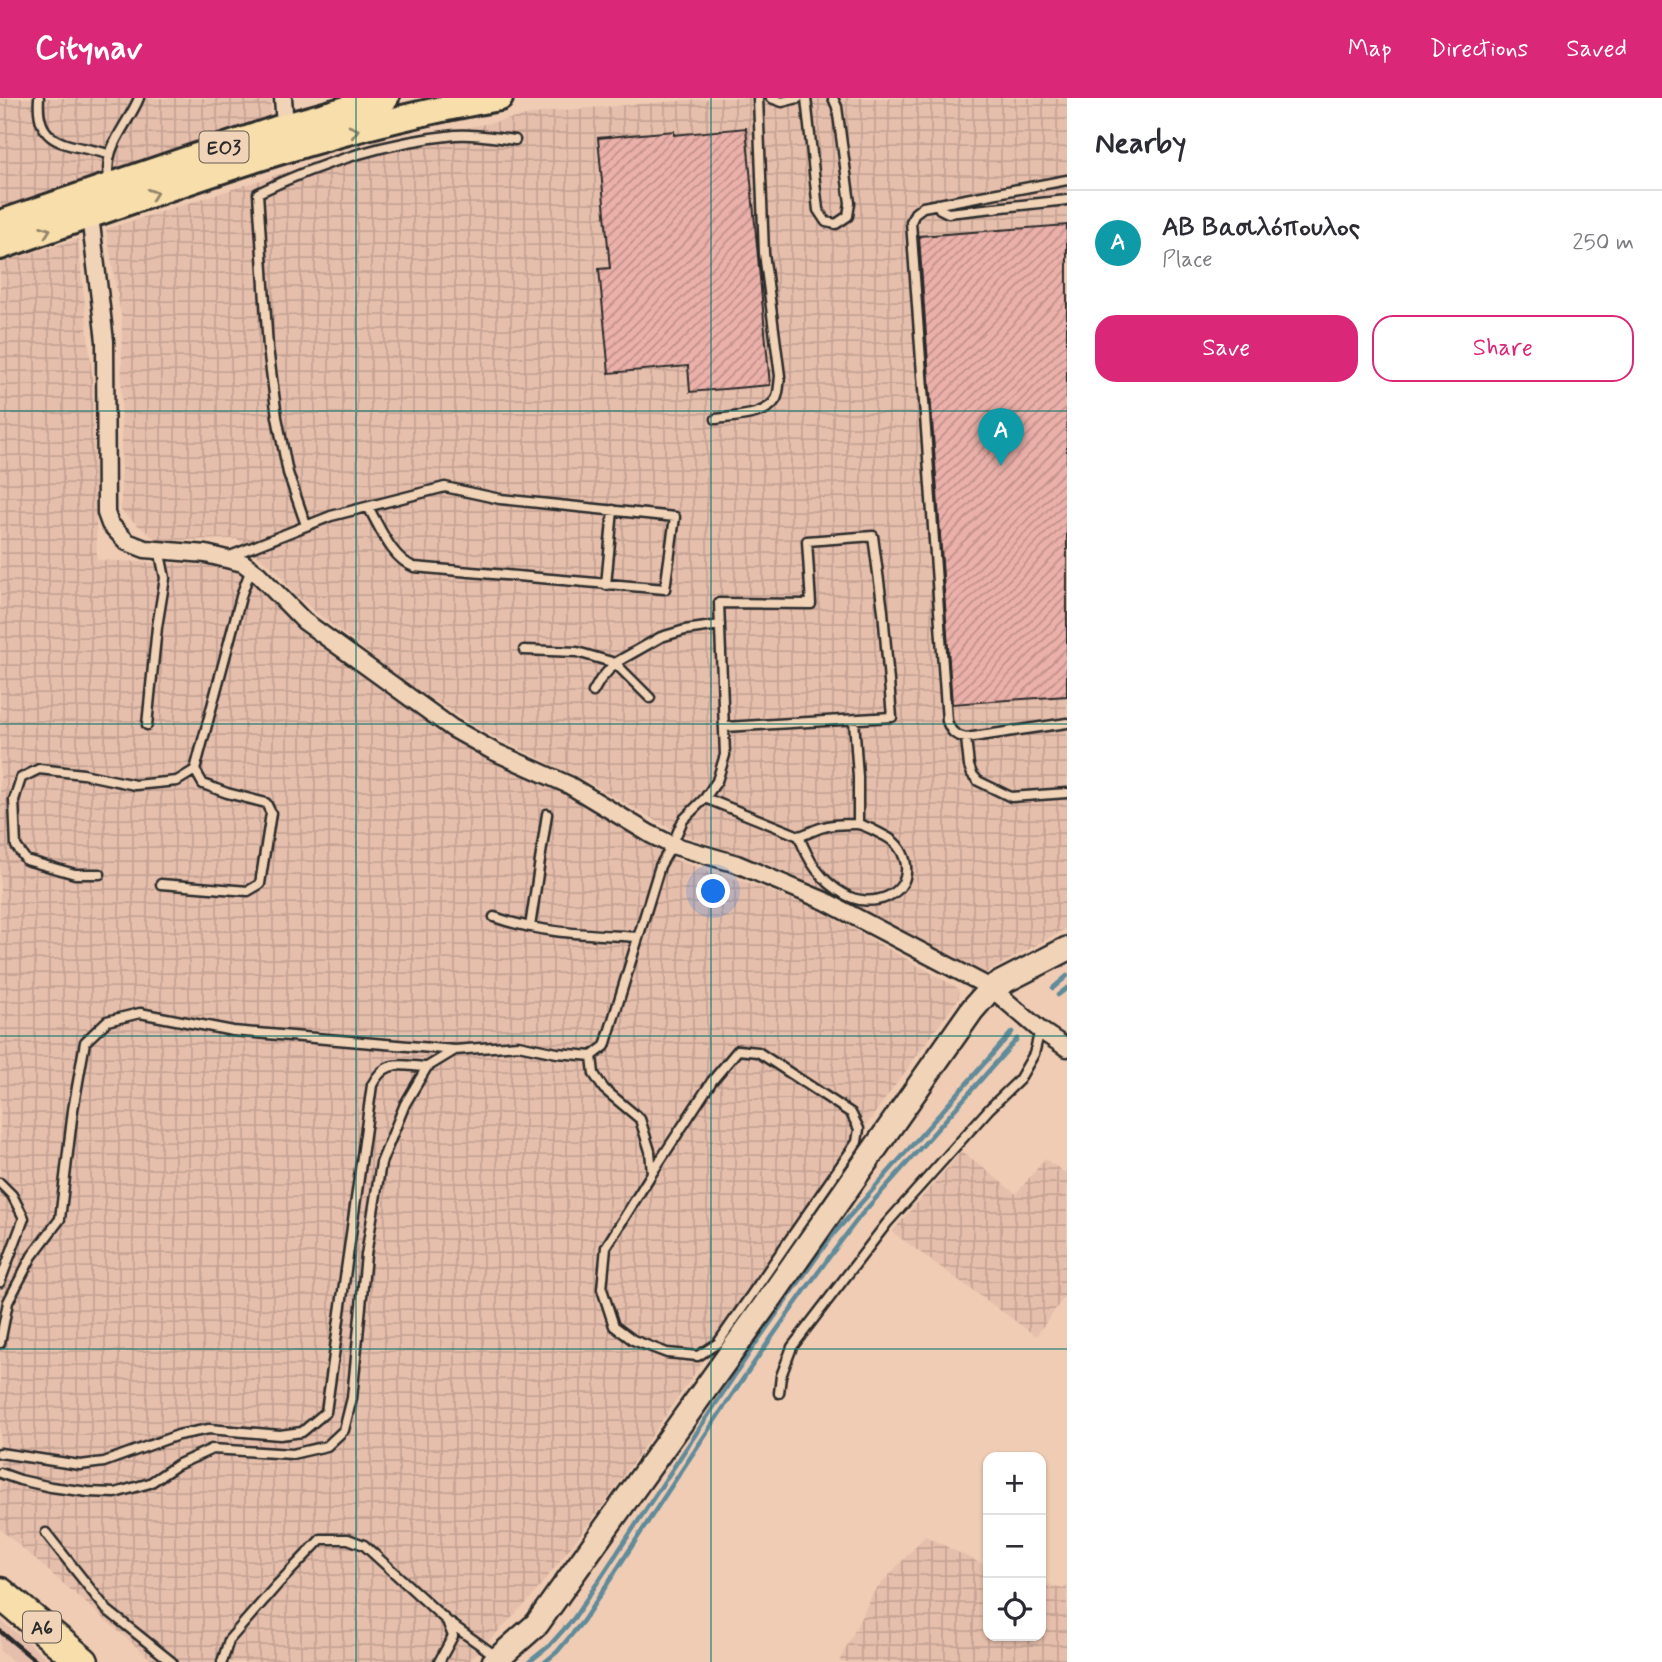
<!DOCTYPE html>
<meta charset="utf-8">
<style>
:root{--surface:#fff;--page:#f2f2f3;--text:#2b2b33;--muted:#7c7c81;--line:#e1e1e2;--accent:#db2777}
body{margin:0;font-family:Mynerve,sans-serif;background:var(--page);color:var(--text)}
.controls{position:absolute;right:21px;bottom:21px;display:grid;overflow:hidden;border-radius:14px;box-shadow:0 2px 5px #0004}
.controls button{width:63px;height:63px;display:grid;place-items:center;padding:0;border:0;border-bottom:2px solid var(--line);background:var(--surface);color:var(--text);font:35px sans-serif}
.you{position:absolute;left:714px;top:794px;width:24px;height:24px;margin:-18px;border:5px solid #fff;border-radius:50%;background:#1a73e8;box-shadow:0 0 0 10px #1a73e833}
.badge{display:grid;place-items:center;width:46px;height:46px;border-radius:50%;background:var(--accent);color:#fff;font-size:23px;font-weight:700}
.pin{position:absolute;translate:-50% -58px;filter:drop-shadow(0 2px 4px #0008)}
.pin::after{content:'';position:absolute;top:37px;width:24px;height:21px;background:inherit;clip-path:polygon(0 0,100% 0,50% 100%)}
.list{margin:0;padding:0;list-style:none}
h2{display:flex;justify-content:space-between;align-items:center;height:91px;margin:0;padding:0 28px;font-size:30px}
h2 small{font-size:23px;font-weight:400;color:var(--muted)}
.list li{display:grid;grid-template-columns:46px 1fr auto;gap:21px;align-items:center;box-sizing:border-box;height:105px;padding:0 28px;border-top:2px solid var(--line)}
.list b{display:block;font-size:26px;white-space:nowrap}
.list p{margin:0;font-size:23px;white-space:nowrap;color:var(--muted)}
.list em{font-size:23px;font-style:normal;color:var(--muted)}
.actions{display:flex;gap:14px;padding:21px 28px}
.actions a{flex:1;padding:16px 0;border:2px solid var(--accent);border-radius:21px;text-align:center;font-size:24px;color:var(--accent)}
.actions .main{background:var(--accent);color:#fff}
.icon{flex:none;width:38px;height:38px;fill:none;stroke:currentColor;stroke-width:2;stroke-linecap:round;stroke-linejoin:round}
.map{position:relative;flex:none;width:1067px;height:1564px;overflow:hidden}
header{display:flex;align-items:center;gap:42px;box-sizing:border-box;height:98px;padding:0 35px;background:var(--accent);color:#fff}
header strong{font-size:33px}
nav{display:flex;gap:38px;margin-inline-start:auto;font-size:24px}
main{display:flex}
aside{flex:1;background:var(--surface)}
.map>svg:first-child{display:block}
.built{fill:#e6beac}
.industrial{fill:url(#industrial-grid)}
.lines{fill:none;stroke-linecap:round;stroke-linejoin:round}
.stream{stroke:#608b9a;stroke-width:4.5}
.building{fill:url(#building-hatch);stroke:#2b2b2b;stroke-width:2}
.lane-casing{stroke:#2b2b2b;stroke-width:13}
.street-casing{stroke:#2b2b2b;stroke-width:21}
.secondary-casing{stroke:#2b2b2b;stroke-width:28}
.primary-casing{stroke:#2b2b2b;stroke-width:30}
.highway-casing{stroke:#2b2b2b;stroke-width:35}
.lane{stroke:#f1d3b7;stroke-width:8}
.street{stroke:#f1d3b7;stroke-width:16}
.secondary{stroke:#f1d3b7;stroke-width:23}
.primary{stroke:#f8deab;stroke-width:24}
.highway{stroke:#f8deab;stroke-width:30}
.rail{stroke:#2b2b2b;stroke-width:4.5}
.oneway{stroke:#92846b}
.grid{fill:none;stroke:#0f766e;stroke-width:2;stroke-opacity:0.55}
.labels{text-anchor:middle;stroke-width:5;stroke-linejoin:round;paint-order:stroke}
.shield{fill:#f1d3b7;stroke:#665d55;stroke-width:2}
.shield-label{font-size:19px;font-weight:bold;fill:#2b2b2b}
</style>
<header>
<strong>Citynav</strong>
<nav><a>Map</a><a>Directions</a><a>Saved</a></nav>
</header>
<main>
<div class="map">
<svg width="1067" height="1564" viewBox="0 0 1067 1564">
<defs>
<pattern id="industrial-grid" width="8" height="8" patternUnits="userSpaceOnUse" patternTransform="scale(1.75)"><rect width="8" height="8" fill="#e6beac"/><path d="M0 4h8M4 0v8" fill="none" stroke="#c5a394"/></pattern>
<pattern id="building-hatch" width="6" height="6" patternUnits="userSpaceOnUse" patternTransform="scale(1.75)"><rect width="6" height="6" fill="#ebb0a9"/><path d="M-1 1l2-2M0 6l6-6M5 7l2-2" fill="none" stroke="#bf8f8a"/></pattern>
</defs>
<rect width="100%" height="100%" fill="#f0ccb4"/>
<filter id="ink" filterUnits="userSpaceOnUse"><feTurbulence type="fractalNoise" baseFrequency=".0143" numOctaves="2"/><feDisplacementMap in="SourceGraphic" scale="14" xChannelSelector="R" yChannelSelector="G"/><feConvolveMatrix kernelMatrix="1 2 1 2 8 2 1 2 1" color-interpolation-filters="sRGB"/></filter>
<g filter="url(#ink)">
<path class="built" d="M0 1522 51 1564H14L0 1553Z"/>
<path class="industrial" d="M0 0H271L270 34 117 70 0 114Z
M715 0H1067V830L980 878 853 808 770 767 678 735 584 682 479 631 405 584 318 516 292 494 278 474 237 441 156 442 121 413 122 222 106 131 366 49 552 13Z
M78 141 92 276 97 462 203 467 231 471 255 486 299 533 381 592 484 659 566 697 678 763 757 788 819 812 958 890 959 900 875 1015 607 1402 531 1500 468 1564H154L0 1431V165Z
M962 1053 1016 1096 1045 1061 1067 1076V1195L1036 1238 892 1134Z
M925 1438 988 1469V1538H1041V1484L1063 1491 1067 1487V1564H839L873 1495Z"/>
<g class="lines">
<path class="stream" d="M1053 890 1067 878
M1058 897 1067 890
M529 1564 549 1548 574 1520 756 1245 831 1139 1012 934
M545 1564 557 1554 583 1523C673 1386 761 1247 861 1117L1017 941"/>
</g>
<path class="building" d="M746 30 770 287 690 294 688 268 609 275 599 171 610 170 598 40 674 33V37Z
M1067 127V598L952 606 919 138Z"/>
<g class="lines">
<defs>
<path id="lane" d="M39 0C35 51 71 45 108 56
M771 0 782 4 798 0
M806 0 818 112 826 124 836 126 848 118 850 105 837 9 833 0
M1067 82 923 109 915 115 911 124 947 623C951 634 954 637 966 640L1067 625
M110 84C101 51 127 29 139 0
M937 106 940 111 948 115 1067 102
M716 321C733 318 766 319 776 301 779 295 779 286 780 278L764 155 758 0
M306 427 288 375 277 319 268 250 258 95C320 65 387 44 455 37 474 35 496 40 515 42
M230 458 331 418 445 389 500 401 675 419 665 491 414 469C391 460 380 429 368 409
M606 487 613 412
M524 552 577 554 615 565 650 600
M593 594 600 582 615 565 661 539 685 532 720 527
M854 622 858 679V725
M147 627 157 529 165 480 159 451
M966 640 969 668 972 676 978 683 1011 699 1067 695
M705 700 799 738C808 736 815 731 824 729 833 726 846 726 856 726 864 726 877 734 885 738 895 743 902 751 905 762 914 798 870 812 844 796 820 782 808 762 799 738
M100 776H75L26 762 16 748 14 702 21 680 39 671 83 676 135 687 177 683 195 672 242 495 251 471
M161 786 248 793 260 786 271 715 266 705 227 695 203 686 195 672
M494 819C542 836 588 836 638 839
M530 829 547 716
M592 958 594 976 604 991 640 1021 650 1053 652 1075 606 1149 602 1191 614 1228 633 1242 667 1255 698 1258 718 1245 857 1044 859 1031 851 1015 758 954 738 952 712 983 652 1075
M0 1085 12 1097 24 1120 0 1184
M0 1245 8 1204 32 1158 60 1121 73 1012 85 944 107 923 140 915 233 933 455 952
M779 1295 781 1278 792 1249 887 1125 990 1010 1019 982 1034 956 1040 932
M0 1355 80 1367 104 1364 178 1337 209 1331 280 1337 302 1334 326 1314 372 987C386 960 401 968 427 969
M0 1375 20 1382 51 1389 88 1394 115 1395 150 1385 177 1367 212 1351 292 1356 327 1348 344 1332 352 1300 366 1157 381 1065 405 1006 427 969 455 952 518 947 557 955 592 958 605 948 660 768 672 747 683 722 705 700 717 683 725 657 719 505 811 506 807 443 873 438 883 513 892 619 725 629
M46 1435 107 1512 172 1564
M222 1564 229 1542 277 1487 321 1441H348L364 1447 447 1523 496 1558
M439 1564 453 1538 447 1523"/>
<path id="street" d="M283 0 285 28
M89 109 105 243 106 415 110 426 127 444 145 451 206 456 243 465 259 477 304 523 452 630 493 653 569 687 650 736 672 747 737 766 825 803 991 890 1040 932 1067 950"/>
<path id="secondary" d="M494 1564 537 1526 771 1199 972 912 991 890 1067 851"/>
<path id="primary" d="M0 125 285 28 386 0
M0 149C164 92 328 29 500 0"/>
<path id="highway" d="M0 1495 83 1564"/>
</defs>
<use href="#lane" class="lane-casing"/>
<use href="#street" class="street-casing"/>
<use href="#secondary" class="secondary-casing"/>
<use href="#primary" class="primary-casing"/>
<use href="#highway" class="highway-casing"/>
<use href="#lane" class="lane"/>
<use href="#street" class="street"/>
<use href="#secondary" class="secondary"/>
<use href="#primary" class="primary"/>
<use href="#highway" class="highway"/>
<path class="rail" d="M0 1533 37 1564"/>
</g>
<defs><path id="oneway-chevron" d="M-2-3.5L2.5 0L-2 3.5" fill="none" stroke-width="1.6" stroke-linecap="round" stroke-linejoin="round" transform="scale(1.75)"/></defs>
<g class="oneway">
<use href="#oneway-chevron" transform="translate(354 33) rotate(-15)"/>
<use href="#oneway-chevron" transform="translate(153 96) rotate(-19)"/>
<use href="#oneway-chevron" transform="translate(46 133) rotate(-19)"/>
</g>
</g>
<path class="grid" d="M356 0V1564M711 0V1564M0 313H1067M0 626H1067M0 938H1067M0 1251H1067"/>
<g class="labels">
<g class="shield">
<rect x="199.5" y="33.5" width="49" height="31" rx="5"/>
<rect x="23" y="1513.5" width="38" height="31" rx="5"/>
</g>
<g class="shield-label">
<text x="224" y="56">ΕΟ3</text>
<text x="42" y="1536">Α6</text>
</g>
</g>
</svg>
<div class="controls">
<button>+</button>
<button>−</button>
<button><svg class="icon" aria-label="locate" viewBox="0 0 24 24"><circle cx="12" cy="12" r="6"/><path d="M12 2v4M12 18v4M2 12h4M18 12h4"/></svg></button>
</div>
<div class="you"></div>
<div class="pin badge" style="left:1001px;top:368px;background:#0f9aa8">A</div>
</div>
<aside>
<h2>Nearby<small></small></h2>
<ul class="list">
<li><span class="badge" style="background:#0f9aa8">A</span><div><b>ΑΒ Βασιλόπουλος</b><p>Place</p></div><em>250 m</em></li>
</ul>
<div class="actions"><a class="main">Save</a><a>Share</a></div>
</aside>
</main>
